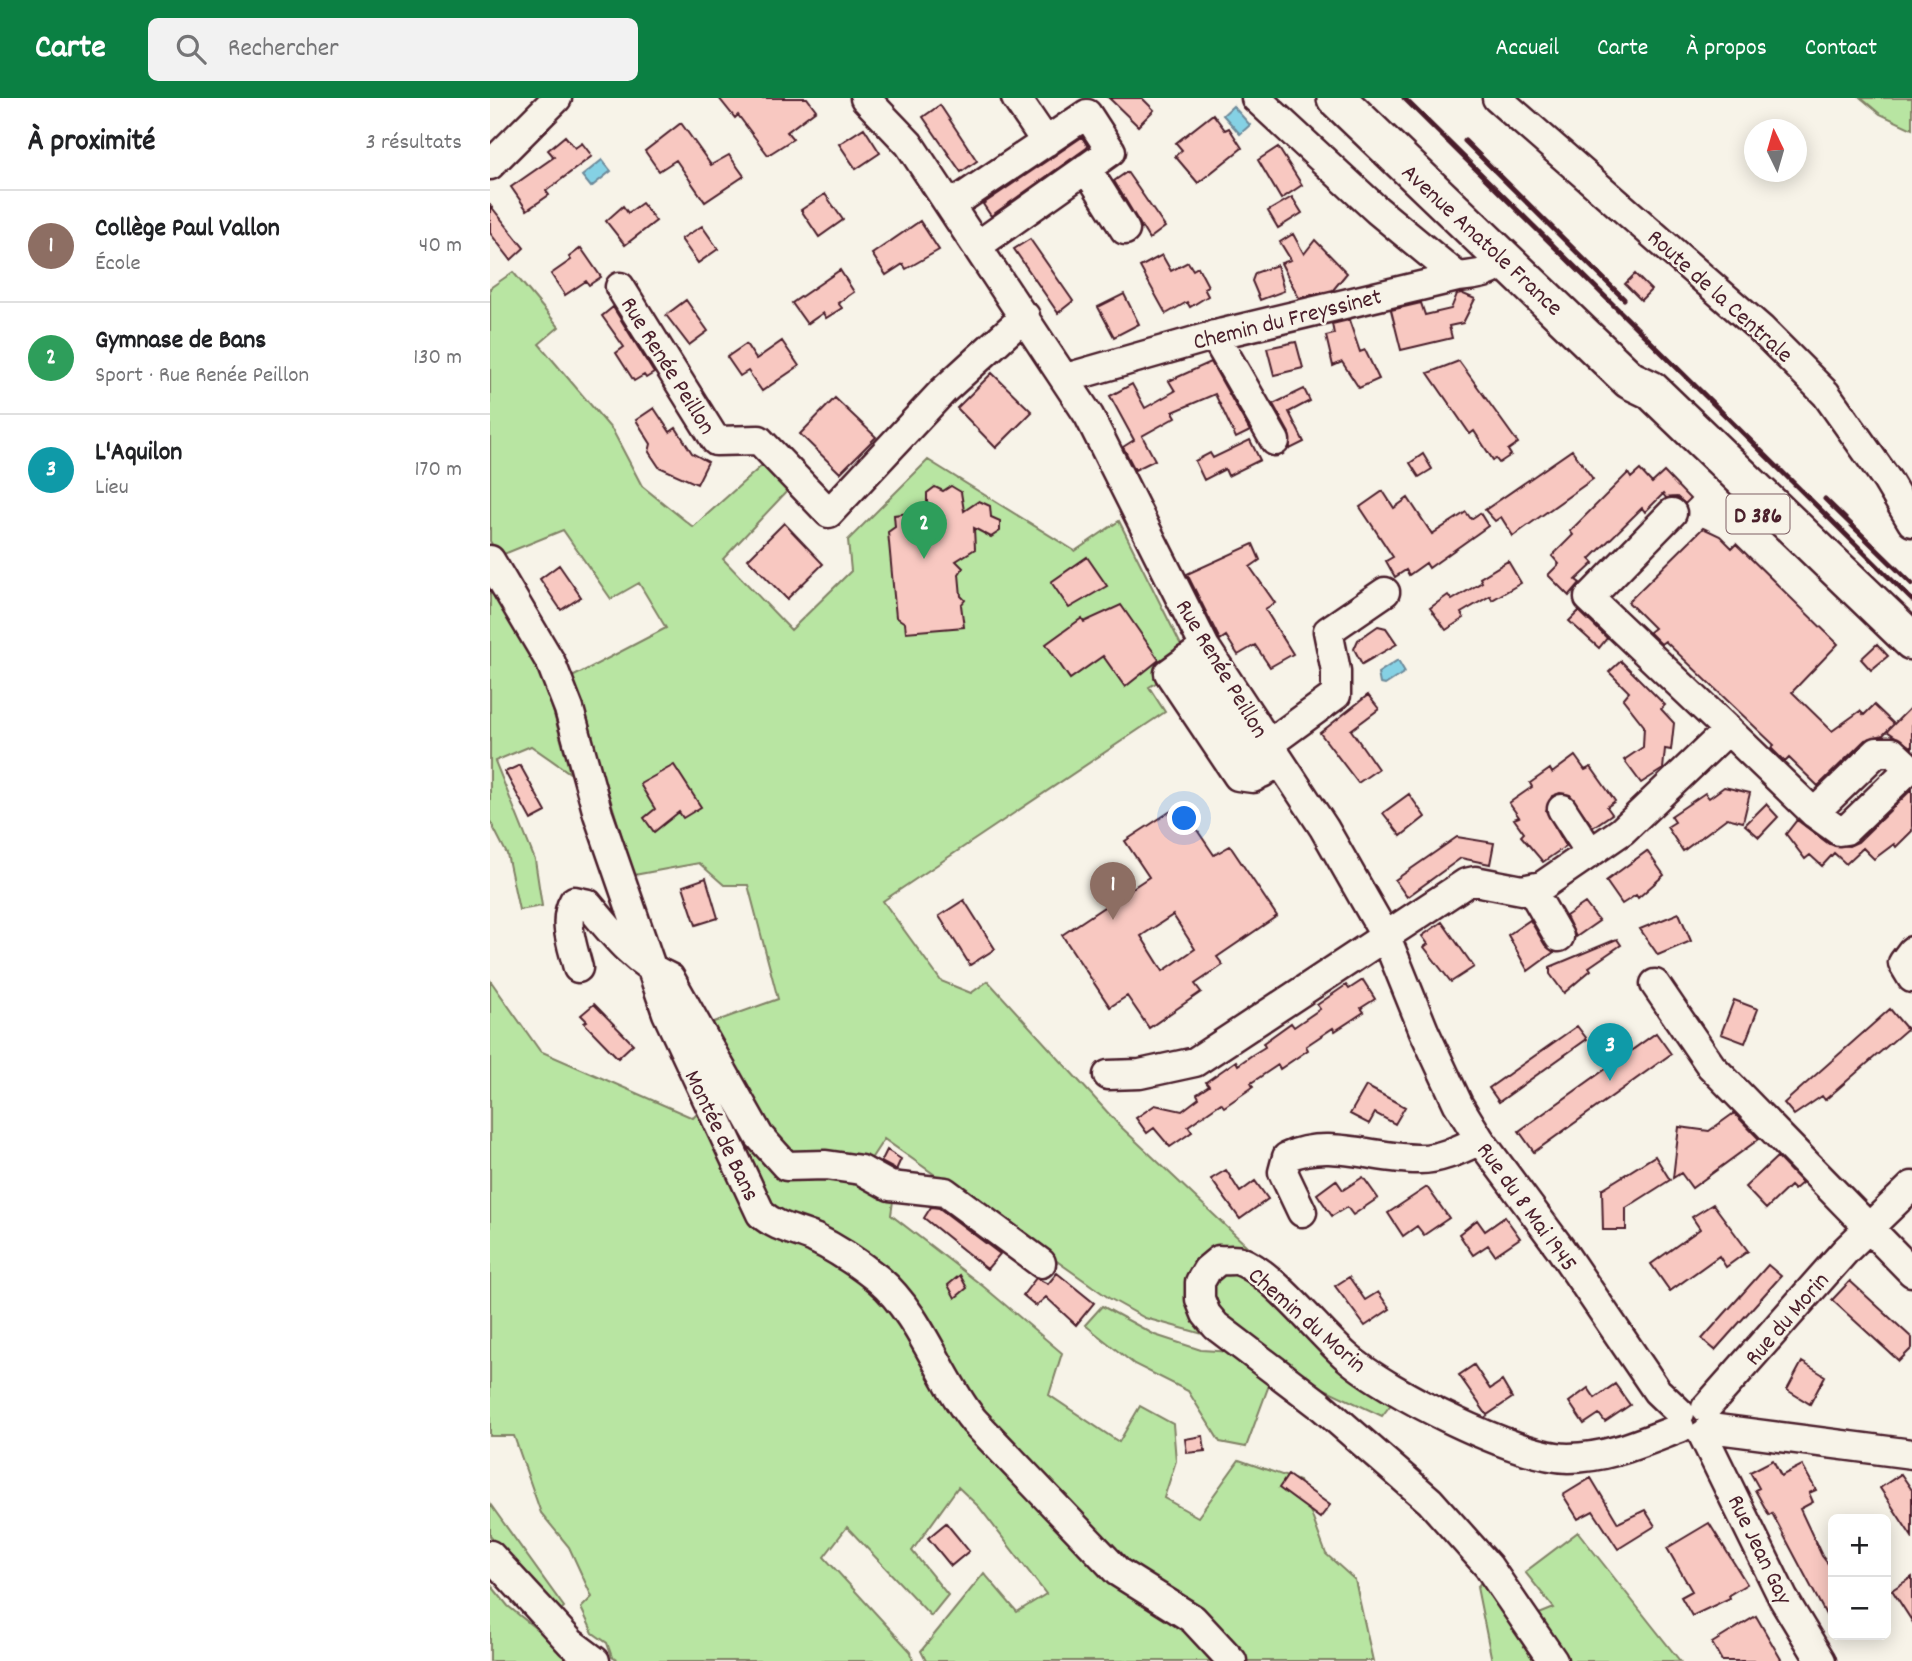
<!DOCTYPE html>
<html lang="fr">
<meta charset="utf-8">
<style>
:root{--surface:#fff;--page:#f2f2f2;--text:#202124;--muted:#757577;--line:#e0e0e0;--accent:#0b8043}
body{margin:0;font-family:Dekko,sans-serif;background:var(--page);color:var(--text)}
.controls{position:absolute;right:21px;bottom:21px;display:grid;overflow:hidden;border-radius:10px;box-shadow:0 4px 18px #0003}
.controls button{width:63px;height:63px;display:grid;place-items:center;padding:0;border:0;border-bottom:2px solid var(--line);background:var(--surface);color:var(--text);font:35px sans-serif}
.compass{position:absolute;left:1254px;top:21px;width:63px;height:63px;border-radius:50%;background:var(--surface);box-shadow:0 4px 18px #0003;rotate:355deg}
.you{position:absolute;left:695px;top:721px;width:24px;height:24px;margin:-18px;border:5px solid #fff;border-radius:50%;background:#1a73e8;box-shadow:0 0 0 10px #1a73e833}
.badge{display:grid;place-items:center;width:46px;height:46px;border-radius:50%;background:var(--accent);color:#fff;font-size:23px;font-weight:700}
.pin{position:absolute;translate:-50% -58px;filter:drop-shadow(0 2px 4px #0008)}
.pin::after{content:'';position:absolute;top:37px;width:24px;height:21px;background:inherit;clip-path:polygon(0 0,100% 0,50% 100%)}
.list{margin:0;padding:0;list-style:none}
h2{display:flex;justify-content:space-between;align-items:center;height:91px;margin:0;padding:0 28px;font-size:30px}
h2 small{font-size:23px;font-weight:400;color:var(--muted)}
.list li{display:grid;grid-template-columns:46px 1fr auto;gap:21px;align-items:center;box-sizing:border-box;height:112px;padding:0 28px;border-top:2px solid var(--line)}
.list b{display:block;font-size:26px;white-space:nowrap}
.list p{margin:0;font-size:23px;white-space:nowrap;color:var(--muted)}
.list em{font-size:23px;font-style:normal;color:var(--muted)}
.icon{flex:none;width:38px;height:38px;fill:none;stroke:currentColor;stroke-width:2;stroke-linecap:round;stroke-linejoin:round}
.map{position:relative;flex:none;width:1422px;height:1563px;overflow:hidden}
header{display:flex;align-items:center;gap:42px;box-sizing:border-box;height:98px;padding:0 35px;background:var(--accent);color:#fff}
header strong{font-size:33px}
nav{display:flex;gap:38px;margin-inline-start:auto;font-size:24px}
.search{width:490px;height:63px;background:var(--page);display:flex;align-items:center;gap:18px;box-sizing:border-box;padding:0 24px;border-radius:10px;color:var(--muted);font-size:26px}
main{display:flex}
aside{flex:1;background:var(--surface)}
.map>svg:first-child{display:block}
.green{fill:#b8e5a2;stroke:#818266;stroke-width:2}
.water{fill:#85d1e4;stroke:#6d8a9a;stroke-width:2}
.building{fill:#f8c8c1;stroke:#4a1f2b;stroke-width:2;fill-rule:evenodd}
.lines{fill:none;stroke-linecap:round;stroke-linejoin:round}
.minor-casing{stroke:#4a1f2b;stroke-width:33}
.major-casing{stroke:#4a1f2b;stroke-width:42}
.minor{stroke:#f7f3e8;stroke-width:28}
.major{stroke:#f7f3e8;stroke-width:37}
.rail{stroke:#4a1f2b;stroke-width:5}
.labels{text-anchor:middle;stroke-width:5;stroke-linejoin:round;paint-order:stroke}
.shield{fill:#f7f3e8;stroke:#7e5f64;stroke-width:2}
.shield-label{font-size:23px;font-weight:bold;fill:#4a1f2b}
.street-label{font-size:24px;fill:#4a1f2b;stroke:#f7f3e8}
</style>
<header>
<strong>Carte</strong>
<div class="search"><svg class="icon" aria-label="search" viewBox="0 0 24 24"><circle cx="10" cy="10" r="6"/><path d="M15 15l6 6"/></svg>Rechercher</div>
<nav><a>Accueil</a><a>Carte</a><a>À propos</a><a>Contact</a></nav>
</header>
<main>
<aside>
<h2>À proximité<small>3 résultats</small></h2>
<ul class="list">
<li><span class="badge" style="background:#8d6e63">1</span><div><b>Collège Paul Vallon</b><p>École</p></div><em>40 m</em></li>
<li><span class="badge" style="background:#2e9e5b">2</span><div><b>Gymnase de Bans</b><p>Sport · Rue Renée Peillon</p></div><em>130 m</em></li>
<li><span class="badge" style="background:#0f9aa8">3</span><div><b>L'Aquilon</b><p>Lieu</p></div><em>170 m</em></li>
</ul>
</aside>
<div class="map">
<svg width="1422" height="1563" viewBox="0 0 1422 1563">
<rect width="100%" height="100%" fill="#f7f3e8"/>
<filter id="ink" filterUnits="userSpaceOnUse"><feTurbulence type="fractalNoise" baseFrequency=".0143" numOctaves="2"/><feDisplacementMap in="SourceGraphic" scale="14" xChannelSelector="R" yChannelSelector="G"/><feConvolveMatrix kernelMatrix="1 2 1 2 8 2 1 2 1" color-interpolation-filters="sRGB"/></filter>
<g filter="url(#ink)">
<path class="green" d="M1371 0H1422V31L1390 16Z
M23 174 69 229 49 246 123 333 152 388 203 429 276 364 300 390 233 461 301 532 361 473 358 442 438 362 585 453 629 423 692 549 676 579 659 589 675 614 393 803 451 883 481 895 498 883 630 1028 758 1149H739L701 1197 713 1236 655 1220 619 1200 394 1041 377 1067 293 1055 221 925 288 901 258 787H234L209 765 144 777 82 579 176 530 149 485 121 501 73 432 9 458 0 443V190Z
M0 489 52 572 80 675 41 648 5 663 45 762 52 808 29 812 17 756 0 723Z
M0 882 50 953 203 1020 211 1012 260 1112 324 1147 385 1190 621 1483 648 1503 680 1518 737 1563H436L431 1553 494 1475 527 1514 556 1496 489 1409 468 1389 422 1453 458 1497 441 1518 357 1429 334 1459 421 1554 423 1563H128L122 1559 117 1545 103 1535 91 1510 102 1499 79 1449 51 1415 24 1338H0Z
M198 927 277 1061 396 1093 403 1103 401 1117 494 1189 572 1255 559 1297 629 1344 650 1308 683 1326 686 1363 674 1400 708 1419 749 1362 809 1383 836 1456 865 1482 883 1563H753L644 1476 490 1317 421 1208 283 1112Z
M742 1172 757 1176 902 1305 892 1318 824 1286 729 1216 719 1187 726 1177Z
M612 1208 665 1237 711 1252 743 1254 779 1287 756 1349 730 1344 698 1293 644 1266 595 1227Z
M0 1406 74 1509 66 1518 0 1438Z
M1088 1434 1190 1563H1002L987 1489 995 1480 1027 1525 1064 1510 1035 1474Z
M0 1486 18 1508 86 1563H0Z"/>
<path class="water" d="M743 8 760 27 750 36 733 17Z
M112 62 121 73 101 89 92 78Z
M908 562 915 574 895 587 890 586 888 575Z"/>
<path class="building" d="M229 0H317L326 12 297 34 303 41 278 57 248 17 245 20Z
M619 0H652L664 12 648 28Z
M450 7 487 63 471 74 433 19Z
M723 16 735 32 739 30 752 50 708 85 685 58 692 52 686 45Z
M191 25 221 67 239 57 254 78 215 104 186 62 169 73 155 53Z
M374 30 390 55 366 71 349 46Z
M75 38 85 50 92 45 102 58 56 93 59 97 37 112 21 89 64 59 58 52Z
M592 39 598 49 501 118 493 106Z
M788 49 812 87 791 101 768 62Z
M637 74 675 129 659 141 624 83Z
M335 96 353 122 329 139 311 112Z
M802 99 812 115 788 130 778 113Z
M152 105 166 123 135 147 116 123 133 108 138 115Z
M0 107 34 150 21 162 0 135Z
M430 123 449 152 416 171 413 166 396 177 382 156Z
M212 128 228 151 208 165 191 141Z
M803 136 814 156 825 142 857 175 843 192 809 200 791 165 801 162 790 144Z
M540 141 583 203 568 215 524 151Z
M91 150 111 179 99 187 96 183 75 197 61 176 81 162 79 159Z
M672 157 681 173 698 164 703 172 708 169 718 188 714 190 718 198 700 209 697 204 676 216 650 169Z
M787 167 794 193 770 202 762 183 765 175Z
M350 172 364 194 348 205 352 210 336 220 333 215 317 226 302 205Z
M1145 176 1161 192 1151 202 1135 186Z
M971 195 985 201 973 225 959 228 962 240 911 252 901 212 931 205 935 217 961 211 967 196Z
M634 196 649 226 624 239 608 209Z
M196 202 218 233 199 247 176 217Z
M123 209 164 275 156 280 154 277 144 283 126 255 134 249 112 218Z
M859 222 870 254 875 252 889 281 869 290 852 264 843 268 836 238 844 236 842 226Z
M292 243 309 268 272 293 258 273 250 278 237 259 256 246 266 261Z
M806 244 813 270 784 277 777 250Z
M969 263 1028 345 1018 352 1021 357 1009 365 1006 361 1003 362 984 333 980 336 938 275Z
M721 264 760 333 746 340 725 296 683 314 686 319 652 338 665 362 645 372 633 349 644 342 620 298 642 286 655 310 685 293 679 283Z
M502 275 542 314 506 350 467 310Z
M814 291 820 303 799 314 814 344 800 351 799 335 783 306Z
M345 300 386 339 350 375 310 336Z
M164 310 180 334 186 330 202 355 218 364 207 386 169 369 159 354 161 346 146 322Z
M760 342 770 362 738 378 735 371 714 382 705 363 720 355 723 360Z
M1082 352 1103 381 1023 438 1011 419 1005 423 995 412Z
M933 356 942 371 929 379 920 365Z
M1150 372 1162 385 1174 374 1200 401 1195 406 1187 399 1176 400 1173 396 1155 414 1152 410 1100 461 1104 465 1086 482 1090 485 1079 498 1058 477 1069 466 1062 458 1083 437 1080 433 1138 375 1141 380Z
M461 388 471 394 474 413 489 403 500 408 501 419 510 423V433L501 439 484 430 485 451 466 463 473 470 469 476 471 498 475 502 471 507 474 529 416 534 415 525 406 519 398 434 405 429 404 417 437 413V395L445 389 453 393Z
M893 393 904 410 918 400 942 436 976 414 981 421 990 415 998 428 939 470 936 465 919 477 916 472 905 479 896 463 903 459 870 409Z
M294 425 333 466 297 501 258 461Z
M1213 430 1230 438 1242 450 1246 446 1348 546 1302 594 1342 633 1370 613 1374 617 1384 607 1404 626 1393 637 1375 642 1328 688 1299 660 1295 664 1281 650 1284 647 1175 543 1171 546 1159 534 1164 530 1138 504Z
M763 446 770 462 760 469 785 505 775 511 803 556 780 569 765 547 748 557 736 538 730 542 697 476Z
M597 459 617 488 579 510 561 484Z
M1018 463 1031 485 1002 502 1000 498 971 515 974 520 956 532 940 510 958 497 962 502 992 484 990 480Z
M69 467 91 499 71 512 50 481Z
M631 507 669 562 635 589 613 558 580 581 556 546 592 520 594 524Z
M1089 513 1117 540 1109 550 1079 523Z
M888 528 896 530 907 546 872 566 864 551 868 542Z
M1387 546 1398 558 1381 572 1371 561Z
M1131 563 1175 607 1171 611 1184 625 1181 652 1175 651 1173 671 1151 685 1134 662 1153 649 1154 628 1133 601 1139 594 1119 574Z
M878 597 889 611 861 632 888 671 868 685 830 635Z
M1422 608V650L1397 633Z
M1085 658 1095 672 1101 669 1125 703 1117 709 1122 716 1103 729 1080 697 1070 695 1062 698 1056 713 1076 748 1053 764 1031 738 1034 735 1024 721 1029 719 1019 705 1042 689 1040 685 1060 671 1062 675Z
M30 667 56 714 41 722 15 674Z
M184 667 211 709 193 720 189 714 164 734 154 720 165 711 150 686Z
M1234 689 1260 695 1253 724 1237 720 1193 753 1177 729 1185 724 1181 718 1215 695 1219 700Z
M1422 691V733L1406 749 1404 746 1384 761 1373 750 1356 766 1344 755 1332 768 1320 757 1315 761 1296 736 1307 722 1339 746 1359 748 1368 744Z
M919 696 935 719 911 738 893 715Z
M1276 706 1288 719 1269 739 1255 727Z
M690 707 724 757 740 748 787 818 727 859 733 867 705 886 711 894 659 930 637 898 620 909 572 837 659 779 635 743ZM683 817 705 851 673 873 651 838Z
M967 739 1004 745 1000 766 971 760 917 799 905 782Z
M1157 753 1174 777 1148 800 1146 797 1132 806 1116 783Z
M216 780 228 820 206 827 193 788Z
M474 802 505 851 480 867 449 818Z
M1095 805 1109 823 1086 839 1076 818Z
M1189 815 1201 843 1168 857 1150 831Z
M1040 822 1055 847 1064 854 1038 873 1018 837Z
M952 824 984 869 961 884 934 849 938 846 932 838Z
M1127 841 1131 847 1099 869 1101 872 1074 895 1060 876V869Z
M873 882 885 901 871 910 874 914 845 933 843 930 816 948 818 952 790 971 788 967 761 985 763 989 734 1009 731 1005 698 1028 702 1034 680 1049 664 1030 657 1035 646 1020 665 1007 692 1013 709 1000 707 996 719 988 716 984 733 972 746 963 748 967 762 957 775 949 773 945 801 925 804 929 830 911 827 907 856 887 859 891Z
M1244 902 1268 911 1255 945 1231 936Z
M104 906 143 946 128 960 94 925 97 923 91 917Z
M1400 911 1417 931 1335 1002 1332 998 1304 1017 1294 1005Z
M1087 928 1097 941 1009 1004 999 990Z
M1166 935 1181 956 1044 1054 1029 1033Z
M876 988 915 1009 905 1026 885 1015 879 1026 860 1016Z
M1244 1015 1269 1041 1202 1090 1191 1075 1183 1080 1189 1029 1219 1033Z
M397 1052 411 1061 406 1072 391 1064Z
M1165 1058 1180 1082 1136 1110V1132H1113L1112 1091Z
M1287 1059 1312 1085 1304 1092 1300 1088 1276 1111 1255 1089Z
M736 1072 750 1094 765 1083 778 1101 750 1121 721 1081Z
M873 1079 888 1100 863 1117 857 1109 842 1118 827 1096 846 1082 853 1092Z
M937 1089 959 1120 934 1137 927 1128 913 1138 898 1115Z
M1223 1106 1258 1153 1236 1169 1229 1158 1180 1193 1161 1166 1210 1131 1202 1119Z
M441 1109 449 1110 510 1156 497 1171 434 1120Z
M1015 1119 1030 1140 1005 1157 998 1147 983 1157 969 1136 987 1122 995 1133Z
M1278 1167 1291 1178 1225 1252 1212 1241Z
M567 1175 604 1205 586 1227 556 1199 546 1208 533 1197 546 1180 558 1186Z
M470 1177 477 1190 465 1200 458 1187Z
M859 1179 875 1202 888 1194 900 1211 875 1228 845 1188Z
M1360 1183 1422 1240V1250L1409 1263 1342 1202Z
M1312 1264 1335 1278 1320 1306 1297 1292Z
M984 1267 1000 1291 1012 1283 1022 1300 997 1317 969 1277Z
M1125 1286 1140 1307 1115 1324 1109 1316 1094 1326 1079 1304 1098 1290 1105 1300Z
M713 1338 715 1353 697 1355 695 1341Z
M1283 1362 1291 1378 1312 1367 1326 1392 1319 1395 1323 1404 1310 1411 1332 1458 1343 1472V1530L1282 1415 1279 1417 1265 1392 1269 1390 1260 1374Z
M1411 1376 1422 1392V1439L1390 1390Z
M798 1377 840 1407 830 1420 789 1390Z
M1101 1380 1128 1425 1155 1412 1165 1428 1128 1451 1103 1413 1088 1421 1073 1397Z
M456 1425 479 1453 461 1468 438 1440Z
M1219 1425 1257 1486 1239 1497 1240 1500 1202 1518 1191 1499 1202 1493 1177 1450Z
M1422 1479V1523L1402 1492Z
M1266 1518 1292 1563H1232L1222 1545Z"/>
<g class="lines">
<defs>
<path id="minor" d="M375 0 419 46 599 318 715 549 834 730 896 839 934 933 968 1006 990 1042 1070 1150 1167 1293 1190 1315
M526 0 556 44
M766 0 887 112 968 179
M1007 0 1271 231 1336 296 1397 382 1422 424
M0 67 67 0
M596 70 635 132
M460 108 597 16 621 53 487 148
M130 189 226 343 269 342 339 415 453 293 535 218
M724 237 785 343
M576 280 733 235 968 179C987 177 1001 176 1016 162
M1182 415 1099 500 1238 632
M0 462 61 565 79 611 108 716 177 915 271 1116C287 1130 306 1132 324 1140 347 1151 369 1166 388 1181 431 1217 449 1280 484 1323L628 1474 703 1521 742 1563
M715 549 679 575 748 678 763 680 790 663
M696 562 772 675
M779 646 846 597V573L838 533 895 494
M1072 711 1100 754
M1042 792 1069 839
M1422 853 1413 865 1422 880
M88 870C83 849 72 824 84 803L98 806C122 835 145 865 180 880L269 1038 296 1068 336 1067 371 1072 400 1088 455 1094 551 1165
M1165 886 1221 968 1422 1174
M618 977 650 976 705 964 976 785 985 783 1032 792 1052 788 1132 733 1238 632 1324 715 1349 733 1356 732 1416 674 1417 668 1402 654H1387L1324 715
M812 1114 793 1074 797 1059C836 1040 886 1061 927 1061 949 1062 971 1051 990 1042
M1216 1310 1356 1152 1422 1088
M1220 1330 1422 1356
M1213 1337 1293 1500 1331 1563
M0 1457 81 1545 105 1563
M1063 1563 998 1468 940 1403 830 1307 726 1228 716 1216 710 1201V1184L717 1172 729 1162C735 1163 745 1161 750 1163 783 1175 829 1235 857 1259 897 1294 1025 1359 1078 1360 1118 1360 1153 1344 1190 1330"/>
<path id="major" d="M846 0 1140 282 1161 292 1422 543"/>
</defs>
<use href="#minor" class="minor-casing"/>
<use href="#major" class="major-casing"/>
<use href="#minor" class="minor"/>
<use href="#major" class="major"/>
<path class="rail" d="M914 0 1422 502
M975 43 1134 201
M1335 401 1422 486"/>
</g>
</g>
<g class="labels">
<rect class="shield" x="1236.5" y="396.5" width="63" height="39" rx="5"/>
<g class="shield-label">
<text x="1268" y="424">D 386</text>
</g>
<g class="street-label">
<text transform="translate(993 141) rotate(43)" y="8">Avenue Anatole France</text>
<text transform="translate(1231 197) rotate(42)" y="8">Route de la Centrale</text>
<text transform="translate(797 220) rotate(-14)" y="8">Chemin du Freyssinet</text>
<text transform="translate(179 267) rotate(58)" y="8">Rue Renée Peillon</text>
<text transform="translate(733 570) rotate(59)" y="8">Rue Renée Peillon</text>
<text transform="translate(233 1037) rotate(64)" y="8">Montée de Bans</text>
<text transform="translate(1038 1108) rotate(54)" y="8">Rue du 8 Mai 1945</text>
<text transform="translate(1296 1220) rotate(-49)" y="8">Rue du Morin</text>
<text transform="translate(818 1221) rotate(41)" y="8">Chemin du Morin</text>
<text transform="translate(1271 1451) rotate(64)" y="8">Rue Jean Gay</text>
</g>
</g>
</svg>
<div class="controls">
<button>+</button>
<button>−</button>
</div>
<svg class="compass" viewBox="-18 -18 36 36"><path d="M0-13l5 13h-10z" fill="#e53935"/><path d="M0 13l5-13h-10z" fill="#757577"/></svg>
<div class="you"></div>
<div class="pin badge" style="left:623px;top:822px;background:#8d6e63">1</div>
<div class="pin badge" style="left:434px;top:461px;background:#2e9e5b">2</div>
<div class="pin badge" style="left:1120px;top:983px;background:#0f9aa8">3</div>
</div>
</main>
